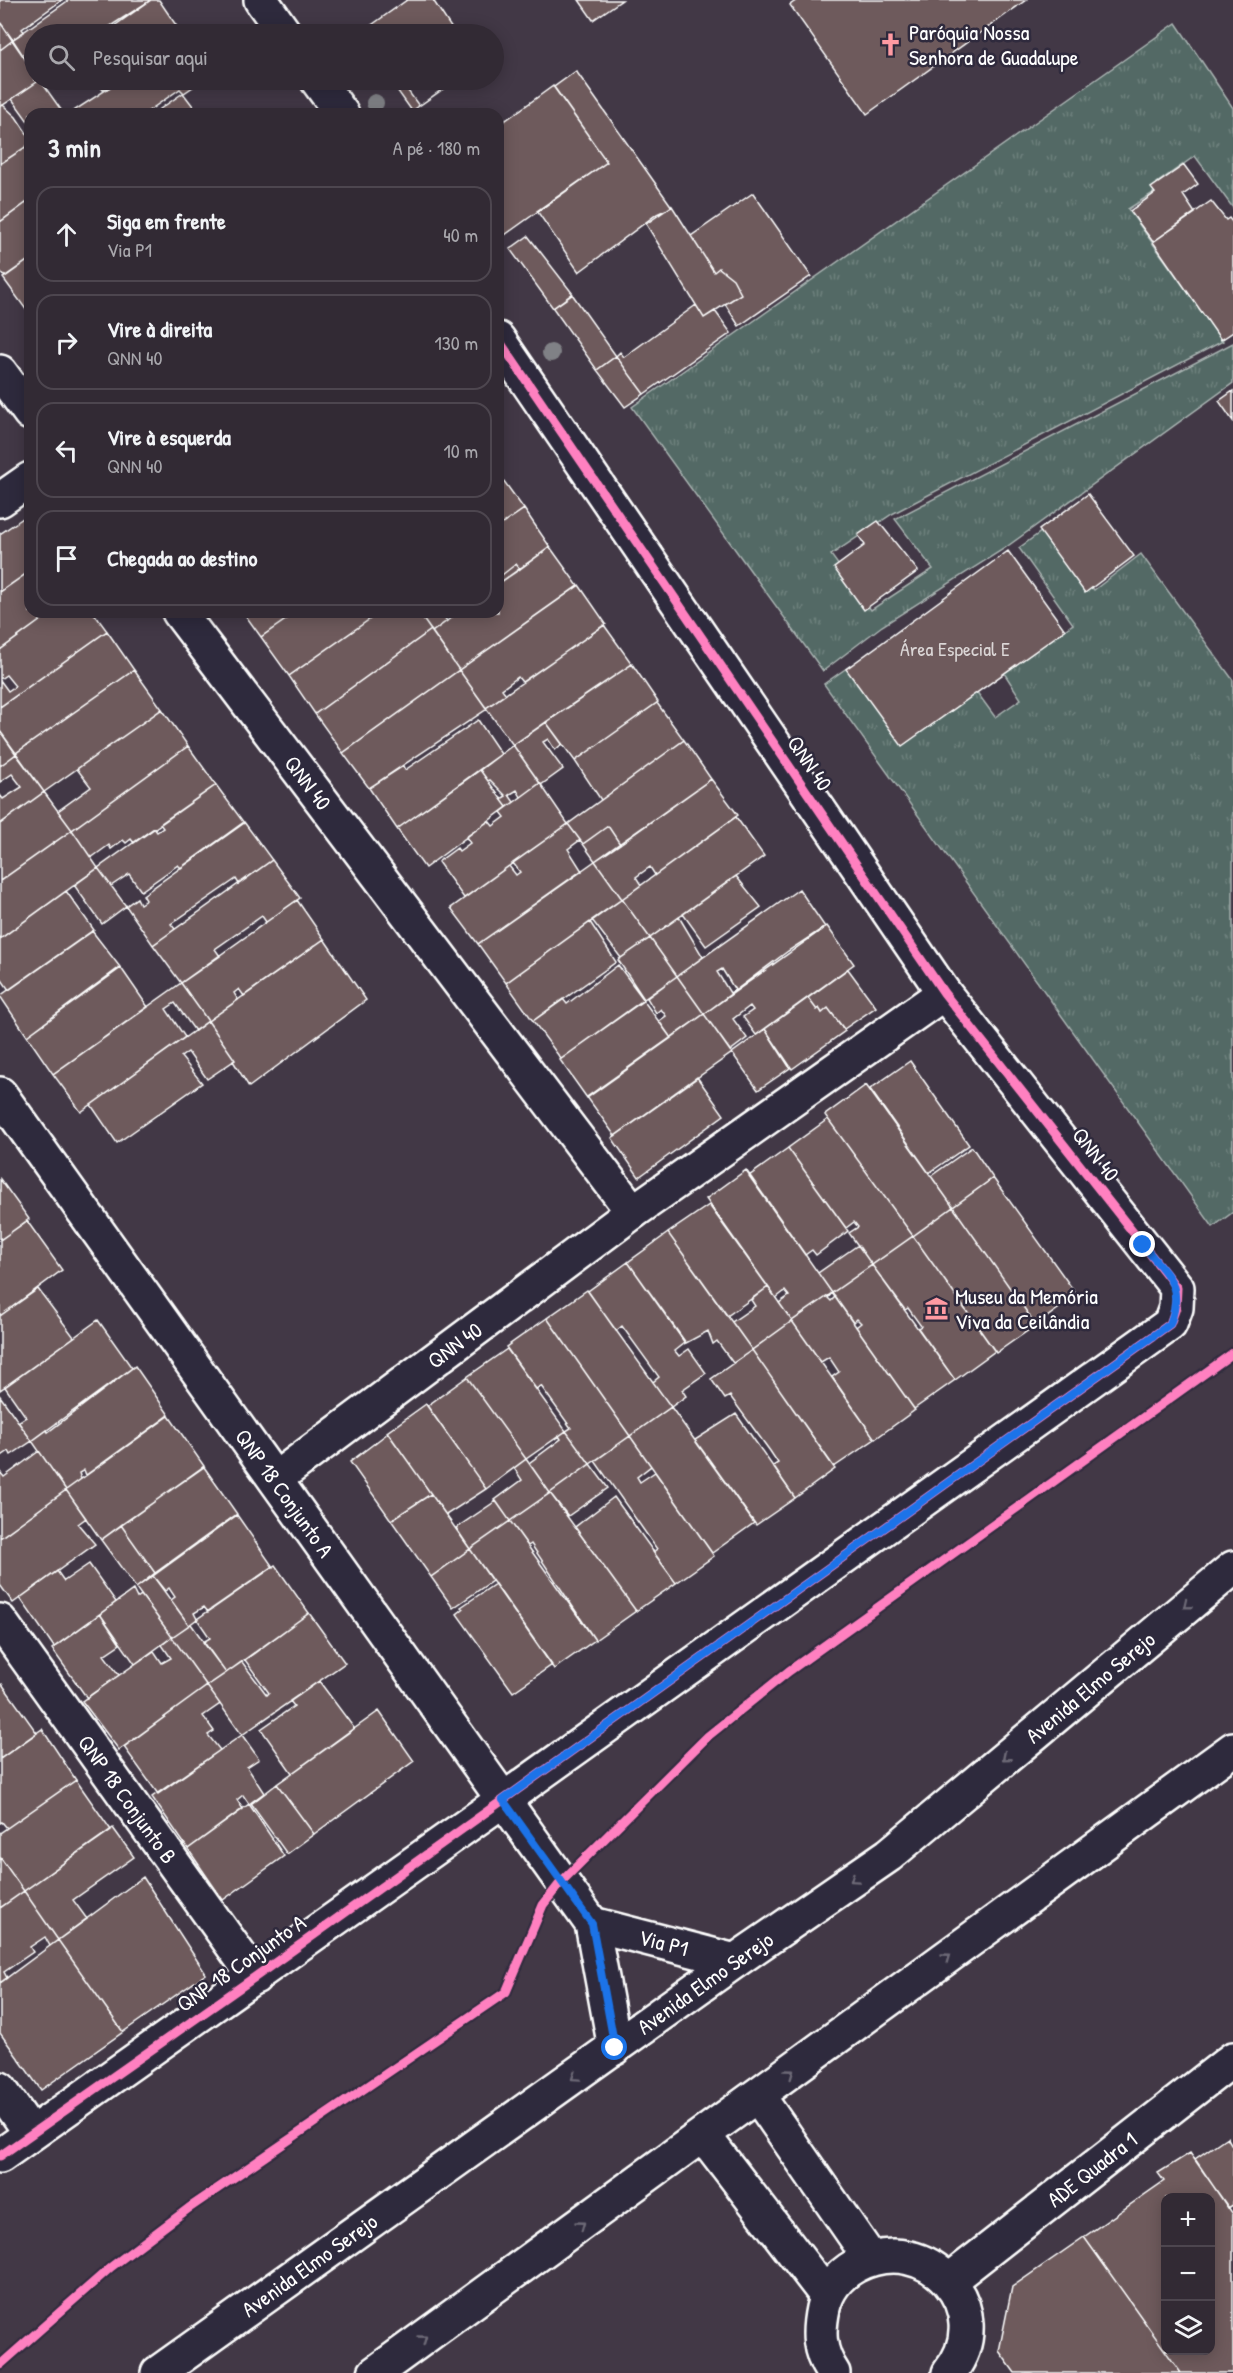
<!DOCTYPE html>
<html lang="pt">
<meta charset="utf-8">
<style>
:root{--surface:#322a34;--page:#3a323c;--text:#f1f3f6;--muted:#a8a7ac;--line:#4d464f}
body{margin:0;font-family:"Patrick Hand",sans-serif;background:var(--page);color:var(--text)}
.controls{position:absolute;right:18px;bottom:18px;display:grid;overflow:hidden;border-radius:12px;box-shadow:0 3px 15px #0003}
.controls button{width:54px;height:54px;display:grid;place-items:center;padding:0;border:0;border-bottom:2px solid var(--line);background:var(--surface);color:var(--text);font:30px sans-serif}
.stop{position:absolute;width:18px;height:18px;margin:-14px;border:4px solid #1a73e8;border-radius:50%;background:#fff}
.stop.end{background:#1a73e8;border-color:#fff;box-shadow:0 2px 6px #0008}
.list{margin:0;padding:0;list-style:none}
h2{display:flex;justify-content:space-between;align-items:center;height:78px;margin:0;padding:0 24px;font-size:26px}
h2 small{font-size:20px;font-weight:400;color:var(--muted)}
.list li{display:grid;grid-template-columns:39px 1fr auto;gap:18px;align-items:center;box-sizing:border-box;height:96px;margin:0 12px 12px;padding:0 12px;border:2px solid var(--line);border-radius:18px}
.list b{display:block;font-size:22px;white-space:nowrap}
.list p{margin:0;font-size:20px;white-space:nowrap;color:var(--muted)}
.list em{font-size:20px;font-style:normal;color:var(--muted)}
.icon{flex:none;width:33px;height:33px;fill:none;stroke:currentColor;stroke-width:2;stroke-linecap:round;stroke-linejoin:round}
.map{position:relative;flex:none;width:1233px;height:2373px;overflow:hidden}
.search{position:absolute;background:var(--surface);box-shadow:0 3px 15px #0003;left:24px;top:24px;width:480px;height:66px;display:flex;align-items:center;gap:15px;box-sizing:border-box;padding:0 21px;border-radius:33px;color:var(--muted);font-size:22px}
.panel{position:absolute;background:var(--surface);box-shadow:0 3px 15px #0003;left:24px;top:108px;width:480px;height:510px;border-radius:18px}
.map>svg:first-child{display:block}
.grass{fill:url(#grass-tufts);stroke:#a9b4b2;stroke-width:1.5}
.building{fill:#6e5a5c;stroke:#fff;stroke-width:1.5;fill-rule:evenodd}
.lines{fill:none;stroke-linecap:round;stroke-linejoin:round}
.street-casing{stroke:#fff;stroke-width:38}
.secondary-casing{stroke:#fff;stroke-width:38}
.street{stroke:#2f2a3d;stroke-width:33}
.secondary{stroke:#2f2a3d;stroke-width:33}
.cycleway-casing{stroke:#2f2a3d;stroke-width:13}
.cycleway{stroke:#ff80c0;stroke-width:9}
.tree{fill:#808186}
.oneway{stroke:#6d6a77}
.route{stroke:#1a73e8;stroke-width:8}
.labels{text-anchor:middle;stroke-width:5;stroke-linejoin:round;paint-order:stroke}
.number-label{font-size:20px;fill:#dbd6d6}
.poi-label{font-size:22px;fill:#fff;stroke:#2f2a3d;text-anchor:start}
.street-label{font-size:22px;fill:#fff;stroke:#2f2a3d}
</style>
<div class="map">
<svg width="1233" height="2373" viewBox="0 0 1233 2373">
<defs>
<pattern id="grass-tufts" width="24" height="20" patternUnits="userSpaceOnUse" patternTransform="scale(1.5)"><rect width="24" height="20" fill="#536965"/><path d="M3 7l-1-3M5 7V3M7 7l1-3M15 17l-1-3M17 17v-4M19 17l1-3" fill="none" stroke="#6d807c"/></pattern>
</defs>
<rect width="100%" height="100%" fill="#423846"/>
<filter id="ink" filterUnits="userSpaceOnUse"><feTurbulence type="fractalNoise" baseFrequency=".0167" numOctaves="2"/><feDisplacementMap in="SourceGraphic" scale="12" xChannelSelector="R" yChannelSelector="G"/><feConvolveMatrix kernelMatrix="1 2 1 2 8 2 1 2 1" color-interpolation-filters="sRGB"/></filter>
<g filter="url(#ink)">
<path class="grass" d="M1176 23 1233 108V208L1195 156 1157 183 1161 188 1128 209 1223 341 892 514 831 555 871 610 933 569 895 519 1233 343V383L1005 548 882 626 823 671 632 407Z
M1045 529 1094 590 1141 554 1233 680V1212L1213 1227 824 684 851 665 976 691 995 717 1021 699 1004 673 1073 624 1019 548Z"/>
<path class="building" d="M0 0H62L22 29 24 32 12 40 0 22Z
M69 0H151L98 34H34V72L12 40Z
M151 0H159L182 34H103Z
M407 0H433L454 32 451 34H359Z
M579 0H622L593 20Z
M797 0H1026L867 114 790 5Z
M0 22 13 40 0 50Z
M13 40 34 72V80H40L0 107V50Z
M576 71 672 207 657 214 579 272 537 211 607 162 554 87Z
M40 80 64 114H30V124L12 99Z
M90 80H118L103 90 99 85 96 88Z
M121 80H203L184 93 180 89 144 114H69Z
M390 80H455L412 111Z
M400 80H456L419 106Z
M553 86 607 162 502 237 498 232 499 125Z
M183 93 199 114H153Z
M3 105 16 117 30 138V144L0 164V107Z
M30 144V200L0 222V164Z
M1184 165 1198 184 1183 195 1195 213 1153 242 1130 211 1155 193 1151 188Z
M753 193 811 276 739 326 725 304 741 294 733 279 719 268 714 272 691 236Z
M30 200V259L5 277 0 271V222Z
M1211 201 1226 220 1229 218 1233 223V332L1221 340 1153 242Z
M672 206 714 272 719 268 733 279 741 294 704 318 646 224Z
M528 236 573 294 553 308 510 249Z
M30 259V315L3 278Z
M572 294 616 356 597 370 553 308Z
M696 305 704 318 715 311 731 333 644 394 616 356 620 352 624 357Z
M616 356 644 394 625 407 597 370Z
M1233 391V421L1219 401Z
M498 473 524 509 498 527Z
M1088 494 1134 556 1085 593 1039 530Z
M524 509 550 547 520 569 516 564 498 578V527Z
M26 516 30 522V571L0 592V534Z
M878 521 918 571 864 610 834 568 865 545 858 535Z
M550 547 578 586 459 670 432 632 459 612H498V584Z
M1008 551 1065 630 902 746 846 669Z
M516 564 520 569 498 584V578Z
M30 571V612H52L0 650V592Z
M579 585 606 624 522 682 518 677 502 689 506 694 486 708 459 670Z
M52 612H93L107 631 0 707V680L8 691 15 686 6 675 0 679V650Z
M243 612H297L261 637Z
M297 612H380L289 676 261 637Z
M380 612H418L431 630 315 714 289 676Z
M418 612H451L444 617 447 621 432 632Z
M604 625 632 664 513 745 486 708Z
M431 630 459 670 343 753 315 714Z
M107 631 134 670 16 753 0 731V707Z
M632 664 658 702 575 761 546 722Z
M134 670 162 709 44 792 16 753Z
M459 670 487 709 369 788 343 753Z
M657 703 684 740 601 800 575 761Z
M162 709 188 746 72 830 58 811 91 787 77 769Z
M478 720 501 754 397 829 369 788 403 766 405 770Z
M546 722 562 744 555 750 548 739 543 742 563 769 541 785 513 745Z
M0 731 16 754 0 766Z
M684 740 711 779 620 844 608 826 583 844 568 824Z
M513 745 540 783 521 797 517 790 509 795 514 802 507 807 501 799 506 796 490 780 488 781 480 770Z
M188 746 216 785 134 843 131 839 126 843 123 840 111 849 109 845 91 858 72 830Z
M16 754 44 792 0 824V795L3 799 22 787 12 774 0 782V766Z
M480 770 507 807 425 868 397 829Z
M711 779 738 815 655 875 650 867 636 877 641 885 622 899 595 861Z
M540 783 568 824 464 898 438 862 457 848 459 851 470 843 466 837 489 821 493 826 505 817 501 812Z
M216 785 244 823 181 868 178 865 141 891 129 874 111 886 98 868 154 828 157 832 163 828 160 824Z
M44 792 72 830 0 881V824Z
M736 817 764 856 650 938 622 899Z
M244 822 272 860 239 884 236 879 171 924 175 929 153 945 126 906 137 898 140 904 146 900 143 895Z
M568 824 580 840 568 849 582 871 478 944 451 908 509 866 516 875 520 872 513 863Z
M608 826 620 844 595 861 583 844Z
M72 830 98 868 0 939V881Z
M272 860 300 898 266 922 262 916 215 949 220 956 181 983 153 945Z
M595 861 622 899 506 983 478 944Z
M98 868 126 906 102 924 74 885Z
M736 876 761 907 706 946 683 914Z
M799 889 825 927 788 951 704 1014 677 976ZM722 969 735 990 730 993 717 972Z
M66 891 94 930 9 990 0 977V939Z
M622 899 650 938 621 958 592 920Z
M297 900 324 939 244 996 239 989 234 993 238 1000 208 1021 181 983Z
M679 917 703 957 677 976 650 938Z
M590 922 616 962 533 1021 506 983Z
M827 926 854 964 756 1035 743 1017 753 1010 750 1006 733 1019 747 1038 730 1051 704 1014Z
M92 931 120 967 27 1036 0 996Z
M650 938 677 976 644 999 618 960Z
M324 939 366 1000 249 1087 233 1061 235 1060 208 1021Z
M618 965 644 1000 561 1059 533 1021 563 999 567 1004Z
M121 968 148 1007 53 1074 27 1036Z
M848 969 876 1007 844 1029 828 1008 822 1013 819 1008 817 1010 808 998Z
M677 976 704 1014 671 1038 659 1021 666 1016 661 1009 656 1013 647 998Z
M181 983 208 1021 195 1031 175 1003 166 1009 185 1037 81 1112 53 1074Z
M808 998 817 1010 819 1008 822 1013 828 1008 845 1031 792 1069 765 1029Z
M643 1000 671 1038 587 1098 560 1060Z
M704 1014 732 1053 615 1136 587 1097Z
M208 1021 235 1060 207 1079 188 1052 181 1057 202 1083 117 1143 91 1105Z
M765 1029 790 1068 758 1090 732 1053Z
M910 1061 969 1145 929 1173 870 1089Z
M697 1077 724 1115 639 1177 612 1138Z
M866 1085 953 1207 913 1236 825 1115Z
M828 1119 913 1236 872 1265 849 1233 858 1227 854 1222 846 1228 788 1148Z
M972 1147 993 1178 953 1207 931 1176Z
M788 1148 848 1231 816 1255 812 1250 805 1255 749 1176Z
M746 1170 832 1293 792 1321 779 1303 789 1296 785 1291 776 1298 706 1199Z
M993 1178 1077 1295 1036 1325 953 1207Z
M0 1179 29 1219 0 1240Z
M709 1205 768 1287 727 1316 668 1233Z
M953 1207 1036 1325 996 1353 913 1236Z
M27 1221 62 1270 0 1316V1240Z
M668 1233 752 1350 733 1363 717 1341 713 1344 708 1331 686 1343 628 1262Z
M913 1236 995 1351 955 1380 918 1328 921 1326 908 1308 905 1310 872 1265Z
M858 1245 872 1265 832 1293 818 1273Z
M628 1262 685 1343 675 1351 679 1356 689 1349 706 1373 682 1390 686 1396 671 1407 653 1382 659 1377 622 1326 616 1331 588 1291Z
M872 1265 955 1380 914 1409 856 1327 861 1323 857 1319 853 1323 832 1293Z
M768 1287 792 1321 752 1350 732 1322 755 1306 751 1300Z
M38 1289 74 1337 0 1390V1316Z
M587 1290 671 1407 630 1436 547 1318Z
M832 1293 828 1298 831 1301 835 1297 915 1410 875 1439 832 1377 839 1372 829 1357 821 1362 792 1321Z
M547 1318 630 1436 590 1464 566 1431 571 1428 541 1386 536 1389 506 1347Z
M98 1320 132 1368 32 1441 18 1422 26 1417 5 1387Z
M792 1321 875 1439 834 1467 752 1350Z
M507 1349 566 1431 526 1459 467 1377Z
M752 1350 835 1469 795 1498 773 1466 778 1463 770 1451 730 1396 725 1399 711 1379Z
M135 1366 169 1415 86 1475 84 1470 79 1473 81 1479 66 1490 32 1441 47 1430 48 1432Z
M467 1377 526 1459 486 1489 427 1406Z
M0 1396 32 1441 11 1455 9 1451 0 1457Z
M426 1404 486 1489 446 1515 387 1432Z
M671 1407 754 1523 712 1553 630 1436Z
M736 1414 795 1498 756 1525 695 1440Z
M169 1416 204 1466 101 1540 66 1490Z
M566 1431 590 1464 550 1493 529 1463 561 1439 559 1436Z
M388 1433 431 1494 391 1520 350 1462Z
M630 1436 651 1466 637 1477 640 1482 655 1472 714 1556 676 1583 653 1552 657 1549 595 1461Z
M39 1451 66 1490 0 1538V1472L4 1477Z
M526 1459 550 1493 510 1521 495 1500 522 1480 514 1468Z
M590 1464 608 1488 568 1516 550 1493Z
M204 1467 237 1514 155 1573 121 1525Z
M66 1490 86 1518 78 1524 95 1544 13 1603 0 1585V1538Z
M550 1493 636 1611 595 1640 531 1544 528 1546 510 1521Z
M431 1494 470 1549 431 1577 391 1520Z
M614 1497 676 1583 636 1611 575 1527Z
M496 1501 510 1521 470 1549 456 1528Z
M237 1515 273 1567 208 1612 204 1607 194 1613 197 1619 189 1625 171 1600 175 1597 169 1588 165 1591 153 1576Z
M510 1521 595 1640 554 1669 470 1549Z
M121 1525 155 1573 136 1588 101 1540Z
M470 1549 492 1581 453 1608 431 1577Z
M89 1564 116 1602 54 1647 20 1598 57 1571 64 1581Z
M275 1565 309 1613 226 1673 203 1642 210 1638 197 1619Z
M153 1576 189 1625 172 1637 136 1588Z
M495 1584 552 1665 513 1692 457 1614 463 1609 461 1607Z
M133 1590 137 1598 141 1595 172 1637 135 1664 100 1614Z
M309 1613 345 1663 242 1735 207 1686 242 1662 267 1695 269 1693 245 1660Z
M100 1614 120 1644 104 1655 119 1675 87 1698 52 1649Z
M191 1624 226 1673 207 1686 172 1637Z
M172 1637 207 1686 119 1750 82 1701 154 1651 162 1663 171 1658 162 1645Z
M319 1681 354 1728 292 1773 261 1729 294 1706 290 1701Z
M2 1684 37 1733 0 1759V1685Z
M207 1686 220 1704 203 1716 214 1731 208 1735 220 1750 158 1794 124 1747Z
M379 1711 414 1761 314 1834 277 1784Z
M42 1729 76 1780 7 1828 2 1822 0 1823V1759Z
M242 1735 259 1759 247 1767 264 1793 249 1804 243 1795 237 1800 243 1809 188 1849 152 1797Z
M76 1780 111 1830 24 1891 0 1857V1833Z
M277 1784 314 1834 287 1854 251 1804Z
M249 1804 284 1856 223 1900 188 1849Z
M113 1828 134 1857 73 1900 87 1919 58 1940 24 1891Z
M0 1857 24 1891 0 1908Z
M143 1877 206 1974 123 2032 58 1940Z
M24 1891 58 1940 50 1946 45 1937 30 1947 33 1952 4 1972 7 1978 0 1983V1908Z
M58 1940 123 2032 41 2090 0 2033V1983Z
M1227 2137 1233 2147V2205L1228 2208 1195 2159Z
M1190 2153 1233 2214V2373H1181L1084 2237 1164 2181 1158 2173ZM1166 2198H1210V2350H1166Z
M1084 2237 1181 2373H1015L999 2351 1012 2287Z"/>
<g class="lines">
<defs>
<g id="street">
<path d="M261 0 285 34"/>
<path d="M317 80 342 114"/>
<path d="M498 339 944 993 1177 1288 1176 1308 1170 1324 503 1800"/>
<path d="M0 372 30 413"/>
<path d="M0 500 30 479"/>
<path id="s1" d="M179 612 633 1212"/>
<path id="s2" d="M275 1479 633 1212 944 993"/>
<path id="s3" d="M0 1621 255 1977"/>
<path d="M0 2089 31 2133"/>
<path d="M758 2096 870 2258"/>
<path d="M704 2136 826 2295"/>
<path id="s4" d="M950 2280 1233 2059"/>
<path d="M833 2373C818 2351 818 2332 823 2308 827 2290 839 2275 855 2266 928 2227 1000 2311 949 2373"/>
</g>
<g id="secondary">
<path id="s5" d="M0 1094 592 1924 615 2048"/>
<path id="s6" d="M592 1924 735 1961"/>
<path d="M0 2156 503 1800"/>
<path id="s7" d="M158 2373 735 1961 889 1855 1233 1568"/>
<path d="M375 2373 1233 1749"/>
</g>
</defs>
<use href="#street" class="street-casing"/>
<use href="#secondary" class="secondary-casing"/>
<use href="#street" class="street"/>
<use href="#secondary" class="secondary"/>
<defs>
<path id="cycleway" d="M0 2156 255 1977 1170 1324 1176 1308 1177 1288 944 993 498 339
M0 2365 111 2267 189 2208 506 1992 543 1905 561 1882 708 1736 789 1671 1233 1353"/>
</defs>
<use href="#cycleway" class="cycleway-casing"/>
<use href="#cycleway" class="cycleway"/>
</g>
<g class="tree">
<circle cx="375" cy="103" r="9"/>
<circle cx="551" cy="353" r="9"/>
</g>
<defs><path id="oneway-chevron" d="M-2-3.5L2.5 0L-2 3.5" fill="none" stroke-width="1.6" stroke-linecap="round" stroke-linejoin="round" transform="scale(1.5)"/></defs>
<g class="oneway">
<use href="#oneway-chevron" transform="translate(1187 1605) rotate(141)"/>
<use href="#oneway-chevron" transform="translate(1006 1757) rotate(140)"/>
<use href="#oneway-chevron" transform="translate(854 1879) rotate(145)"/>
<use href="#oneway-chevron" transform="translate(947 1957) rotate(-36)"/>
<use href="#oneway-chevron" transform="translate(790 2073) rotate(-36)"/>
<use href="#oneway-chevron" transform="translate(575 2077) rotate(145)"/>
<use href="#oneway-chevron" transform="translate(581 2225) rotate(-36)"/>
<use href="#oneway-chevron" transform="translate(423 2339) rotate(-36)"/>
</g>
</g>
<g class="lines" filter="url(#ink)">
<path class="route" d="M615 2048 592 1924 503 1800 1170 1324C1185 1284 1166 1275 1143 1245"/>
</g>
<defs>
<symbol id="church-bare" viewBox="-9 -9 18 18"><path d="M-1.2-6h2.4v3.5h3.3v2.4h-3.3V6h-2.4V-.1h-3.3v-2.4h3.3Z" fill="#ff9aa2" stroke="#2f2a3d" stroke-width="2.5" paint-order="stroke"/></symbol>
<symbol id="museum-bare" viewBox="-9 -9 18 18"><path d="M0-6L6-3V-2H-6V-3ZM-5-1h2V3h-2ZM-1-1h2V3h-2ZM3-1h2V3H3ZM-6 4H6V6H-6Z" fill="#ff9aa2" stroke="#2f2a3d" stroke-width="2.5" paint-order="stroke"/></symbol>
</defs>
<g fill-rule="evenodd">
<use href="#church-bare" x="874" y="28" width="33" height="33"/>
<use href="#museum-bare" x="920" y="1292" width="33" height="33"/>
</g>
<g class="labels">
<g class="number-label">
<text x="955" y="656">Área Especial E</text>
</g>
<g class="poi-label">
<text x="909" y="40">Paróquia Nossa<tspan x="909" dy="25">Senhora de Guadalupe</tspan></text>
<text x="955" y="1304">Museu da Memória<tspan x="955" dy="25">Viva da Ceilândia</tspan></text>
</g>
<g class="street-label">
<text transform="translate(810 763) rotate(56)" y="8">QNN 40</text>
<text dy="8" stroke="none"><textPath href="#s1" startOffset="214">QNN 40</textPath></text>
<text transform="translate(1096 1154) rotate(52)" y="8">QNN 40</text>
<text dy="8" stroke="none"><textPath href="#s2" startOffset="224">QNN 40</textPath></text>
<text dy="8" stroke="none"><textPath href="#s5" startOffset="490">QNP 18 Conjunto A</textPath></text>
<text dy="8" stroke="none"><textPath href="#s7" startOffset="1158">Avenida Elmo Serejo</textPath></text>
<text dy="8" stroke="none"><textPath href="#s3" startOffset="219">QNP 18 Conjunto B</textPath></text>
<text dy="8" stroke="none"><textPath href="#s6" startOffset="74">Via P1</textPath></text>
<text transform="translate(241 1963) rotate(-35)" y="8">QNP 18 Conjunto A</text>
<text dy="8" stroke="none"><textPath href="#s7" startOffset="672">Avenida Elmo Serejo</textPath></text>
<text dy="8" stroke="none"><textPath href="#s4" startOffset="180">ADE Quadra 1</textPath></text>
<text dy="8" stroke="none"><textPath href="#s7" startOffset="186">Avenida Elmo Serejo</textPath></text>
</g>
</g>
</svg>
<div class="controls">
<button>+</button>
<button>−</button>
<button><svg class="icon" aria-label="layers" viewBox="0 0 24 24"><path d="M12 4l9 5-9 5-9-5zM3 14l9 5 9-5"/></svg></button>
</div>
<div class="stop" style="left:615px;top:2048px"></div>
<div class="stop end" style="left:1143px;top:1245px"></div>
<div class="search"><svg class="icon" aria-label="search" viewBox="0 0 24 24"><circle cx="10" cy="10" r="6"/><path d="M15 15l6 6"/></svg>Pesquisar aqui</div>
<section class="panel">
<h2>3 min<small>A pé · 180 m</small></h2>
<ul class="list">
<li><svg class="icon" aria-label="ahead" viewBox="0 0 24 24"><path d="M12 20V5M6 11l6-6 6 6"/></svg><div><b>Siga em frente</b><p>Via P1</p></div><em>40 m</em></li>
<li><svg class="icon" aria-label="right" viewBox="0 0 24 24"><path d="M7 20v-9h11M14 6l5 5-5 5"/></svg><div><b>Vire à direita</b><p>QNN 40</p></div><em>130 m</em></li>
<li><svg class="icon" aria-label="left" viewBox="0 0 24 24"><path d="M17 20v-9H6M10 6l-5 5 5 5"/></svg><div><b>Vire à esquerda</b><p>QNN 40</p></div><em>10 m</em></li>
<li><svg class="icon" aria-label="arrive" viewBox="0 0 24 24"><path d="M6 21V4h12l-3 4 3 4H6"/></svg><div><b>Chegada ao destino</b></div></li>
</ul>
</section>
</div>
